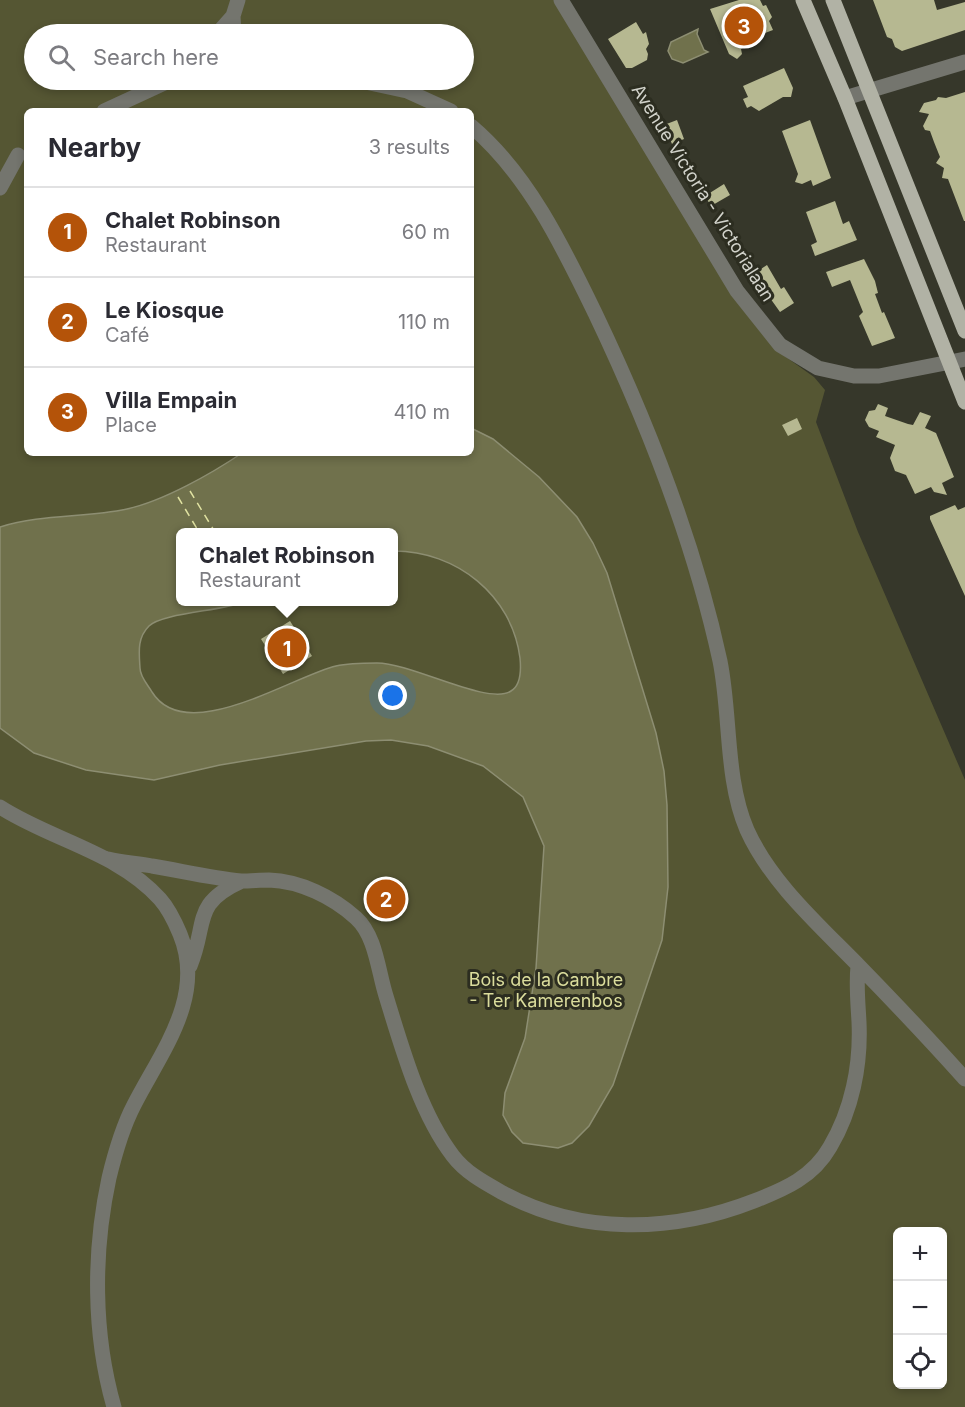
<!DOCTYPE html>
<meta charset="utf-8">
<style>
:root{--surface:#fff;--page:#f7f7f7;--text:#2b2b33;--muted:#7c7c81;--line:#e1e1e2;--accent:#b45309}
body{margin:0;font-family:Inter,sans-serif;background:var(--page);color:var(--text)}
.controls{position:absolute;right:18px;bottom:18px;display:grid;overflow:hidden;border-radius:9px;box-shadow:0 3px 9px #0003}
.controls button{width:54px;height:54px;display:grid;place-items:center;padding:0;border:0;border-bottom:2px solid var(--line);background:var(--surface);color:var(--text);font:30px sans-serif}
.you{position:absolute;left:393px;top:696px;width:21px;height:21px;margin:-15px;border:4px solid #fff;border-radius:50%;background:#1a73e8;box-shadow:0 0 0 9px #1a73e833}
.badge{display:grid;place-items:center;width:39px;height:39px;border-radius:50%;background:var(--accent);color:#fff;font-size:20px;font-weight:700}
.pin{position:absolute;translate:-50% -50%;border:3px solid #fff;box-shadow:0 2px 6px #0006}
.popup{position:absolute;left:176px;top:528px;width:222px;height:78px;box-sizing:border-box;display:grid;place-content:center;border-radius:9px;background:var(--surface);filter:drop-shadow(0 2px 4px #0005);font-size:20px;white-space:nowrap;color:var(--muted)}
.popup b{font-size:22px;color:var(--text)}
.popup::after{content:'';position:absolute;left:50%;top:100%;margin-left:-12px;border:12px solid transparent;border-top-color:var(--surface)}
.list{margin:0;padding:0;list-style:none}
h2{display:flex;justify-content:space-between;align-items:center;height:78px;margin:0;padding:0 24px;font-size:26px}
h2 small{font-size:20px;font-weight:400;color:var(--muted)}
.list li{display:grid;grid-template-columns:39px 1fr auto;gap:18px;align-items:center;box-sizing:border-box;height:90px;padding:0 24px;border-top:2px solid var(--line)}
.list b{display:block;font-size:22px;white-space:nowrap}
.list p{margin:0;font-size:20px;white-space:nowrap;color:var(--muted)}
.list em{font-size:20px;font-style:normal;color:var(--muted)}
.icon{flex:none;width:33px;height:33px;fill:none;stroke:currentColor;stroke-width:2;stroke-linecap:round;stroke-linejoin:round}
.map{position:relative;flex:none;width:965px;height:1407px;overflow:hidden}
.search{position:absolute;background:var(--surface);box-shadow:0 3px 9px #0003;left:24px;top:24px;width:450px;height:66px;display:flex;align-items:center;gap:15px;box-sizing:border-box;padding:0 21px;border-radius:33px;color:var(--muted);font-size:22px}
.panel{position:absolute;background:var(--surface);box-shadow:0 3px 9px #0003;left:24px;top:108px;width:450px;height:348px;border-radius:9px}
.map>svg:first-child{display:block}
.green{fill:#555633;fill-rule:evenodd}
.water{fill:#70714c;stroke:#8d8e72;stroke-width:1.5;fill-rule:evenodd}
.lines{fill:none;stroke-linecap:round;stroke-linejoin:round}
.ferry{stroke:#e0e2a1;stroke-width:1.5;stroke-dasharray:8 6;stroke-linecap:butt}
.building{fill:#b6b891}
.minor{stroke:#74756e;stroke-width:15}
.major{stroke:#b1b2a5;stroke-width:15}
.labels{text-anchor:middle;stroke-width:6;stroke-linejoin:round;paint-order:stroke}
.street-label{font-size:18px;fill:#d2d3cb;stroke:#2c2d20}
.park-label{font-size:18px;fill:#dbdd9c;stroke:#2c2d20}
</style>
<div class="map">
<svg width="965" height="1407" viewBox="0 0 965 1407">
<rect width="100%" height="100%" fill="#36372a"/>
<path class="green" d="M0 0H557L776 350 814 377 825 390 816 422 858 532 965 780V1407H0ZM34 34H464V80H34ZM27 111H471V453H27ZM180 532H394V602H180ZM898 1232H942V1384H898Z"/>
<path class="water" d="M698 29 697 34 704 50 708 52 683 63 672 59 668 51 671 42Z
M471 428 493 439 539 477 577 517 593 543 607 573 656 733 664 771 667 805 668 887 662 940 613 1085 589 1126 572 1143 558 1148 523 1143 512 1132 503 1115 505 1093 525 1038 536 968 544 846 523 797 483 766 428 746 391 740 366 741 220 765 154 780 86 770 34 753 0 728V527C42 514 84 518 127 509 163 501 211 474 242 453H471ZM180 532H394V551C456 551 512 595 520 658 521 668 521 685 511 691 488 706 412 663 377 663 363 663 349 663 336 666 293 676 186 747 152 692 148 685 140 677 140 668 139 652 137 638 149 626 162 613 222 611 244 602H180Z"/>
<g class="lines">
<path class="ferry" d="M190 491 215 532
M178 497 199 532"/>
</g>
<path class="building" d="M739 0H760L763 6 766 5 772 17 769 21 773 30 765 33 761 40 741 49 742 54 737 59 729 54 710 9Z
M873 0H934L937 10 965 2V30L902 51 895 47 892 39 887 37Z
M636 22 643 34 646 32 649 44 646 49 648 54 647 60 632 68H626L608 39Z
M784 68 793 88 791 97H783L759 111 751 106 747 108 743 99 748 97 743 86Z
M965 92V221H964L948 179 942 178 944 168 936 163 940 157 934 142 930 131 925 130 923 126 929 114 919 112 924 103 936 100 938 97 946 98Z
M677 120 684 139 672 144 664 125Z
M810 120 831 178 813 186 811 180 802 184 795 182 798 174 782 131Z
M724 184 730 195 711 206 705 196Z
M835 201 843 224 849 221 857 240 815 256 811 245 817 242 806 212Z
M864 259 875 281 878 293 875 294 882 313 884 312 895 338 872 346 859 316 863 312 850 280 832 287 826 272Z
M767 265 781 289 784 287 794 303 780 312 753 274Z
M878 404 888 408 885 416 908 424 913 425 920 412 931 416 925 428 936 433 954 477 942 483 947 495 934 492 931 487 915 494 906 475 895 471 890 458 895 445 876 437 879 431 869 427 865 420 869 411 875 410Z
M797 418 802 429 788 436 782 425Z
M955 505 958 510 965 507V596L930 519V516Z
M290 621 312 656 283 674 261 639Z
M382 886 397 904 388 911 374 893Z"/>
<g class="lines">
<path class="minor" d="M561 0 737 291 780 345 818 368 854 376H879L965 359
M217 34 233 16
M234 34 233 16 238 0
M356 80 407 91 451 111
M845 98 965 62
M104 111 171 80
M471 126C528 174 563 247 595 313 648 424 694 541 720 661 731 716 725 779 747 830 771 883 819 925 859 966 895 1003 931 1041 965 1079
M0 188 18 155
M0 807C51 840 118 852 160 899 168 908 175 922 180 934 206 997 161 1052 134 1105 122 1128 115 1153 109 1178 93 1252 93 1334 114 1407
M108 859C123 863 137 863 152 866 182 871 211 878 241 881 251 881 260 880 269 880 300 881 333 897 356 918 376 936 378 971 386 996 402 1048 420 1113 453 1156 466 1173 485 1183 503 1193 581 1235 672 1233 754 1201 785 1189 813 1177 830 1147 852 1110 861 1065 859 1022 858 1003 856 985 858 966
M190 966C208 923 191 904 242 881"/>
<path class="major" d="M803 0 845 98 965 402
M833 0 965 331"/>
</g>
<g class="labels">
<g class="street-label">
<text transform="translate(703 193) rotate(58)" y="6">Avenue Victoria - Victorialaan</text>
</g>
<g class="park-label">
<text x="546" y="986">Bois de la Cambre<tspan x="546" dy="21">- Ter Kamerenbos</tspan></text>
</g>
</g>
</svg>
<div class="controls">
<button>+</button>
<button>−</button>
<button><svg class="icon" aria-label="locate" viewBox="0 0 24 24"><circle cx="12" cy="12" r="6"/><path d="M12 2v4M12 18v4M2 12h4M18 12h4"/></svg></button>
</div>
<div class="you"></div>
<div class="pin badge" style="left:287px;top:648px">1</div>
<div class="popup"><b>Chalet Robinson</b>Restaurant</div>
<div class="pin badge" style="left:386px;top:899px">2</div>
<div class="pin badge" style="left:744px;top:26px">3</div>
<div class="search"><svg class="icon" aria-label="search" viewBox="0 0 24 24"><circle cx="10" cy="10" r="6"/><path d="M15 15l6 6"/></svg>Search here</div>
<section class="panel">
<h2>Nearby<small>3 results</small></h2>
<ul class="list">
<li><span class="badge">1</span><div><b>Chalet Robinson</b><p>Restaurant</p></div><em>60 m</em></li>
<li><span class="badge">2</span><div><b>Le Kiosque</b><p>Café</p></div><em>110 m</em></li>
<li><span class="badge">3</span><div><b>Villa Empain</b><p>Place</p></div><em>410 m</em></li>
</ul>
</section>
</div>
